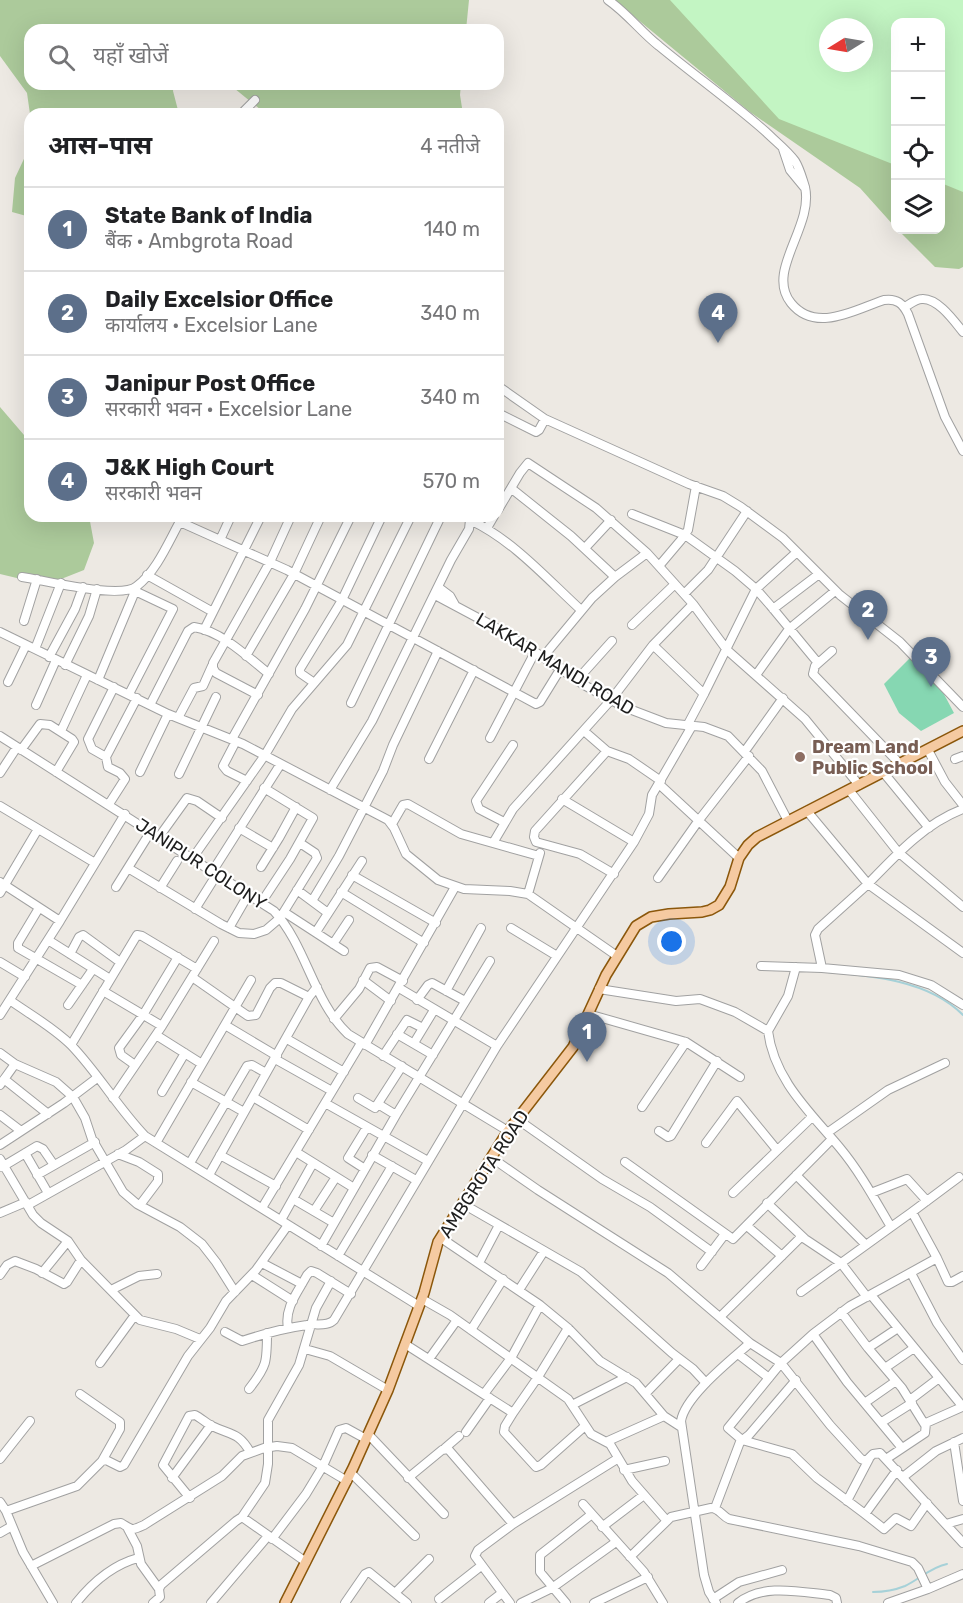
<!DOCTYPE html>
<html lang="hi">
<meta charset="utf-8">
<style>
:root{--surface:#fff;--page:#f2f2f2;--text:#202124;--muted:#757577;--line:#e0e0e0;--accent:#0b8043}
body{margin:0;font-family:Rubik,"Noto Sans Devanagari",sans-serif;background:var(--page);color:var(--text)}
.controls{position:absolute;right:18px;top:18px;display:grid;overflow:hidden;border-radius:12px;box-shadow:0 6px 24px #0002}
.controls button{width:54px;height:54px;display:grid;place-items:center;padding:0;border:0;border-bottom:2px solid var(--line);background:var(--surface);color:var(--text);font:30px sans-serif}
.compass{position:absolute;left:819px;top:18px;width:54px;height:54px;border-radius:50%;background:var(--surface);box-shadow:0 6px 24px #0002;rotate:259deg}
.you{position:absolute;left:672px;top:942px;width:21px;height:21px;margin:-15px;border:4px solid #fff;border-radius:50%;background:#1a73e8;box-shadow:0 0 0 9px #1a73e833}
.badge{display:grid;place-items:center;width:39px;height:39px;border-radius:50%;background:var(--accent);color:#fff;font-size:20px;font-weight:700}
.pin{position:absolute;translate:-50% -50px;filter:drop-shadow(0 2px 3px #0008)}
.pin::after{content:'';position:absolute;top:32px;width:21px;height:18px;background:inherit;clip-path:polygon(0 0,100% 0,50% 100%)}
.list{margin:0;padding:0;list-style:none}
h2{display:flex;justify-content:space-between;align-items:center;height:78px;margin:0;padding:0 24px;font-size:26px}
h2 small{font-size:20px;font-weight:400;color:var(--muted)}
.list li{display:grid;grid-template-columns:39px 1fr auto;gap:18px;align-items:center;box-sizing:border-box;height:84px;padding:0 24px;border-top:2px solid var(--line)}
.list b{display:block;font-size:22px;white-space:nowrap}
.list p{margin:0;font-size:20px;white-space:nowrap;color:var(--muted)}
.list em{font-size:20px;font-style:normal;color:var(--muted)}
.icon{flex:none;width:33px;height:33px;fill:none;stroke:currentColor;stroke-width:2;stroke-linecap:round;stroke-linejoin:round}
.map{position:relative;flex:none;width:963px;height:1603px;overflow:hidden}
.search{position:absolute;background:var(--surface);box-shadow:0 6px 24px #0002;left:24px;top:24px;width:480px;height:66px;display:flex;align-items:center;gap:15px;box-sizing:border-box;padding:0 21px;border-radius:18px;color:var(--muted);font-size:22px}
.panel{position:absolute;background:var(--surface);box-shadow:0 6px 24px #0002;left:24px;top:108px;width:480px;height:414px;border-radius:18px}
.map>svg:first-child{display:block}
.forest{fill:#acca9b;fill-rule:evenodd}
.park{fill:#c3f5c3;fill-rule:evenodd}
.pitch{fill:#86d7b2}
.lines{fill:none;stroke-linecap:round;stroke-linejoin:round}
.stream{stroke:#a6d1d8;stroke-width:2}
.minor-casing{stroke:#a1a1a1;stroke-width:10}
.major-casing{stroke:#8b570b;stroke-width:12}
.minor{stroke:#fff;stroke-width:8}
.major{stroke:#f5caa1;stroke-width:9}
.education-dot{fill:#8d6e63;stroke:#fff;stroke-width:2}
.labels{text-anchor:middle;stroke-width:4.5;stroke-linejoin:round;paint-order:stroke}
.street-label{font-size:18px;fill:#1d1d1d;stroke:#fff}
.education-label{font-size:18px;font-weight:bold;fill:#785e54;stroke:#fff;text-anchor:start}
</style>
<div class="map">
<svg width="963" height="1603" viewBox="0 0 963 1603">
<rect width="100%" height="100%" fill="#ede9e3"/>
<path class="forest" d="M0 0H469L466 30H30V84H174L173 91 179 114H30L27 93 0 56Z
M614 0H963V267L959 269 935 267 898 230H940V22H896L895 227 860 188 750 112ZM828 27H864V63H828Z
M229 84H461L460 95 463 114H266Z
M30 146V217L12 212 15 178Z
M0 407 30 442V516H89L94 543 84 570 46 585 0 574Z"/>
<path class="park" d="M670 0H963V192L941 183 940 22H896L895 165 779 119ZM828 27H864V63H828Z"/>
<path class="pitch" d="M911 657 938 683 954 713 921 731 899 713 884 684Z"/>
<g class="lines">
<path class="stream" d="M816 971C864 975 927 978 963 1015
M873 1592C884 1592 895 1590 905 1586 920 1579 931 1567 947 1564"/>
<defs>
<path id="minor" d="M608 0C627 13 641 32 659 46 694 75 732 102 766 132 775 141 787 150 795 161 800 169 802 178 805 187 814 227 765 271 791 303 816 334 856 309 884 300 897 298 903 304 908 314L945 417 963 451
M241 114 255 100
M783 149 790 170 804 187
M905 307C910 304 916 299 922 299 938 298 954 321 963 332
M498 386 545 419
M498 413 536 432 539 430 545 419 689 484 723 496 741 507 783 538 840 595 900 642 963 707
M512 489 571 536 615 577
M498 510 520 473 528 463 596 508 647 553 693 604 727 650 805 719 859 785
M632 514 685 535 735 571 756 589 770 605 818 663
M471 519 470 520C513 540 547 579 581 610
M180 522 287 570 536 704 540 702 561 668
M487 528 494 516
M220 540 231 516
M585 548 611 520
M659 566 681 540 688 530 696 486
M147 575 213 612
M22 577C44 580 121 600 137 586 158 570 170 538 183 516
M438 587 450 596 455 605
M684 594 708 570 747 511
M435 595 493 626 543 657 584 685 624 707 666 723 704 727 728 736 762 771 788 821
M773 609 819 574
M24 621 37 579
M632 625 675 584
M204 630 261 516
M0 632 168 714 243 744 388 820 394 828 406 854 438 880 464 889 510 891 528 894 617 956
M653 645 704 694
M35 649 61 583
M832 651 815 666 813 674 900 764
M246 656 294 574 321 516
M49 657 75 609 83 587
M543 657 592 598 615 577 647 553
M65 665 89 616 97 589
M756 675 789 629 835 591
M98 680 136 589
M577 680 612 641
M8 682 26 645
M313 682 300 673V669L342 600 382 516
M129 694 173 609 135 591
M258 695 216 673 213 668V663L270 562 291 516
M351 703 441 516
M36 705 56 660
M150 705 188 631 194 627C221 631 248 657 269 674
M178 718 194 688 203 686 212 666
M687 726 704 694 756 589 797 552
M61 731 87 675
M584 731 607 751 629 759 661 781
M0 736 274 911C307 947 313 1001 348 1034L508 1131
M490 738 535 652
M232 739 305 609 351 516
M236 741 223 766 227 771 247 781
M21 750 40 724 50 725 72 739 74 742 56 772
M928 750 945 782 963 805
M607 751 535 831 534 837 536 842 580 854 614 874
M745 751 783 698
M106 757 92 749 88 739 114 687
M429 759 474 670
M955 759 963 756
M140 772 168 714
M883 772 929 828
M0 773 17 747
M179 774 216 697
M659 784 739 858
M330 790 372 721 451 560 469 529 470 520 465 516
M849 790 898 852 963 907
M562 799 634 842
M109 804 125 779 120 773 108 767 106 757 137 698
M0 806 95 863
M963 809C924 824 896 855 868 884L963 953
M807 811 868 884 818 929 815 935 822 968
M504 822 479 809 476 801 513 745
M392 824 403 805 408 804 461 834 539 856
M239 828 273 848
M159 837 187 798 197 801 222 818
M493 843 513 809 611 700 653 645 693 604
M192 859 265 755 292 709 347 645 411 516
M261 867 279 838 296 807
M128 868 221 924 239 933 254 934 266 930 280 918 317 858 315 853 300 843
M212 872 280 765
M352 875 436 923
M658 878 699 820 749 756
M0 882 60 921
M116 887 151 831
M160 888 177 861
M297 890 328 913
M341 892 424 943
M0 893 38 829
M528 894 540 853
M312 901 339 856 383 771 393 745 438 651
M261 903 290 859 313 818 264 788
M39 908 18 943V948L82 985
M195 909 212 882
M284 912 344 951
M229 928 244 902
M511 928 557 956
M316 932 362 861
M48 940 110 979
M333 944 349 920
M70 954 79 937 83 935 120 962
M0 962 25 977
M761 966 822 968 899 975 931 985 963 1005
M192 977 248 1016 256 1015 270 988 275 983H281L309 997
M363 980 391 1001
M399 988 497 1046
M599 989 676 1001 700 999 735 1012 768 1031 788 996 796 967
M103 991 162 1026
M446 991 481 928
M417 1000 428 985 432 983 465 1001
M11 1001C31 1015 54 1028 71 1045 98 1073 118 1108 145 1136L419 1306
M68 1005 93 969
M588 1014 686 1042 740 1077
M0 1015 60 921 125 814
M334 1019 359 989 370 968 377 967 403 981
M225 1025 277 1056
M768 1031C774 1080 811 1113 840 1148 860 1172 875 1200 891 1227L912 1212 937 1258
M397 1034 433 1055
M156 1035 202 1064
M287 1039 344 1072
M414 1043 434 1010
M71 1045 137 935 142 936 197 969
M365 1045 455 887
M0 1053 15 1064 56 1082 73 1097 85 1118 92 1139 123 1192 137 1204 180 1227 202 1244 216 1262 235 1292
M383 1056 407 1020 423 1028
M275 1059 332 1091
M135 1065 121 1055 119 1048 143 1015 178 957
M4 1079 48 1114
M191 1082 244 1112
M0 1085 15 1064
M162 1092 185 1053
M253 1097 309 1130
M113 1098 162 1026 214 941
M358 1098 375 1108 402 1066
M325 1103 428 1161
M378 1104 396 1115
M642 1107 686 1042
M0 1115 21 1131
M517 1119 602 1179 650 1207 712 1252
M659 1131 668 1137 671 1136 717 1061
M827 1133 888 1090 945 1063
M156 1143 251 980
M706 1143 737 1101 777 1150
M0 1145 64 1103 97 1078
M296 1152 354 1188
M25 1153 48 1193
M118 1154 139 1162 158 1174V1181L140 1205
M220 1155 276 1186
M372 1155 416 1180
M492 1158 538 1190 668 1273 750 1343 781 1363 830 1425 861 1459 866 1461 873 1454 880 1453 963 1543
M0 1159 33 1215 41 1223 68 1241 81 1260 140 1320 176 1329 200 1339
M625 1162 733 1239 832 1139
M190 1163 247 1066 252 1065 266 1073
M2 1167 37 1146 43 1149 54 1165
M365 1169 348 1158 367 1127
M37 1175 95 1142
M209 1175 309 997 317 987
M796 1175 866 1245
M733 1193 812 1117
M871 1193 907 1179 927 1201
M293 1199 334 1223
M767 1203 805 1239 841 1263 867 1297
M463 1204 581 1272 672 1353 693 1369 706 1383
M28 1205 126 1150 145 1136
M262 1208 361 1043
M314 1211 336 1177
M912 1212 959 1177
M0 1213 26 1202
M281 1220 313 1163
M747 1226 782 1256
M441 1238 540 1305 568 1328 600 1361 636 1383 664 1416 681 1427
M321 1246 396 1115 490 961
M338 1256 392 1166
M262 1263 302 1284
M479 1263 499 1225
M701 1266 725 1234
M42 1273 68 1241
M911 1273 937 1323 963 1360
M0 1275 7 1265 15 1261 36 1269 64 1284 67 1282 81 1260
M252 1275 293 1301
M111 1290 139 1276 157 1274
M519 1290 544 1251
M801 1292 891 1227
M871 1295 963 1407
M422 1299 450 1315 568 1399 591 1434 610 1444 632 1481 667 1521
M841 1312 868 1348 902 1388 925 1425
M720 1317 802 1236
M288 1328C284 1308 298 1292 307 1275L311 1271 317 1273 351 1294
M471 1330 503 1279
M225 1332 242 1341C263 1334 285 1328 307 1325 316 1323 327 1327 334 1320L497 1046 634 842 649 814 652 795 692 726
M813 1334 847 1382 902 1448
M405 1344 513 1413 505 1426 504 1432 536 1467 541 1465 585 1426
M868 1348 898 1328
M305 1349 330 1356 388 1390
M738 1354 769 1378
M429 1359 457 1320
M100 1363 135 1315
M885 1368 914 1348
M249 1389C267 1366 267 1362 267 1333
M646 1393 679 1359
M80 1394 120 1422V1429L102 1461
M484 1394 511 1358 540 1305
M910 1400 939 1378
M866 1402 896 1381
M572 1405 627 1377
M513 1413 538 1377 568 1328
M882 1422 912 1403
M466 1432 490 1398
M368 1434 444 1514
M608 1441 664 1416
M954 1442 963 1501
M445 1448 459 1436
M0 1459 30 1421
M886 1459 925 1433 926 1423 962 1407
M624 1470 665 1461
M897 1470 865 1514 817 1478 792 1454 742 1440 728 1428 781 1363 813 1334 850 1306 937 1258 948 1282H952L963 1276
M351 1473 415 1536
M903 1477 936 1451 963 1438
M172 1478 211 1425
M408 1478 442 1450 448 1449 513 1524 617 1459
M190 1498 163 1465 189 1416 195 1415C201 1418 206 1423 212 1426 230 1435 239 1432 250 1452
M847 1501 869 1459
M0 1502 6 1511 23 1552 53 1603
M583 1504 644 1572 663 1603
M715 1508 740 1442 749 1435 796 1380
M6 1511 77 1486 102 1461 106 1460 120 1467 124 1465 188 1356 210 1328 226 1301 256 1270 288 1225
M865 1514 884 1529 896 1518 911 1526 927 1503
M242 1517 265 1483 268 1464V1420L299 1365 316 1308 331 1281
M946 1524 963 1519
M602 1527 644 1495
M128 1529 137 1546 141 1564 159 1589
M0 1533 12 1526
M272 1539 306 1494 323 1466 339 1430 346 1428 366 1439
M630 1557 671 1517 711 1508C719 1508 722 1516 729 1519L859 1546 912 1562 918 1568 928 1589 963 1574
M31 1566 114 1524 121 1523C133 1530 131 1531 144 1525L222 1476 242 1456 264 1448 277 1446 292 1448 347 1481
M395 1593 429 1559
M439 1599 481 1566
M713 1599 739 1582 782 1570
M76 1603C92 1583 112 1565 138 1558
M153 1603 160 1597 159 1589 161 1585 236 1521 242 1517 306 1562
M211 1603 268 1536
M345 1603 365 1574 369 1572 407 1603
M489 1603 502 1593
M510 1603 475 1556 478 1550 513 1524
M521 1603 552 1588 616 1542
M566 1603 540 1572V1555L592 1514
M594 1603 648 1577
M716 1603 709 1592 704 1575 681 1421C685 1396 731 1360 750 1343
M738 1603C763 1583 800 1592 830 1595L836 1598 837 1603
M888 1603 928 1589"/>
<path id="major" d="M285 1603 353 1468 388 1390 424 1293 438 1242 508 1131 573 1047 606 975 636 926 651 917 669 914 702 912 710 910 719 905 730 887 739 858 748 845 757 837 963 731"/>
</defs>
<use href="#minor" class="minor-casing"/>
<use href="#major" class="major-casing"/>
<use href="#minor" class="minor"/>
<use href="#major" class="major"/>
</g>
<circle class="education-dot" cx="800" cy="757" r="6"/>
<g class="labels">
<g class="street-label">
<text transform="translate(555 664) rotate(31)" y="6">LAKKAR MANDI ROAD</text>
<text transform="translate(201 864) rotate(33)" y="6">JANIPUR COLONY</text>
<text transform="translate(484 1174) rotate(-57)" y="6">AMBGROTA ROAD</text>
</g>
<g class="education-label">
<text x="812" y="753">Dream Land<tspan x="812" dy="21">Public School</tspan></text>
</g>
</g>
</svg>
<div class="controls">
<button>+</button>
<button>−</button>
<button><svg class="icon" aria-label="locate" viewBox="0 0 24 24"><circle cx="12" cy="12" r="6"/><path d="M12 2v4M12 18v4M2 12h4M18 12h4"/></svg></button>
<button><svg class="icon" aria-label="layers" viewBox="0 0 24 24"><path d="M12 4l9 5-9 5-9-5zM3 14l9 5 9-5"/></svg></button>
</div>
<svg class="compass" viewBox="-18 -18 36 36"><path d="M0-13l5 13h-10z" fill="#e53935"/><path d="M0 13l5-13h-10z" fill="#757577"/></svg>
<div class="you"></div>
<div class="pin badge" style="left:587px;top:1062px;background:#5c6f8a">1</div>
<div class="pin badge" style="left:868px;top:640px;background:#5c6f8a">2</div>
<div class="pin badge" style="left:931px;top:687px;background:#5c6f8a">3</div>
<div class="pin badge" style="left:718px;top:343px;background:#5c6f8a">4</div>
<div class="search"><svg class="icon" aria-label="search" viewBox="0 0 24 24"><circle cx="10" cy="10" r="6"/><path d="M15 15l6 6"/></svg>यहाँ खोजें</div>
<section class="panel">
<h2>आस-पास<small>4 नतीजे</small></h2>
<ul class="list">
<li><span class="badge" style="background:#5c6f8a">1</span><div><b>State Bank of India</b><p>बैंक · Ambgrota Road</p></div><em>140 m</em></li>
<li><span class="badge" style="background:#5c6f8a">2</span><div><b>Daily Excelsior Office</b><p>कार्यालय · Excelsior Lane</p></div><em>340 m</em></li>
<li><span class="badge" style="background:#5c6f8a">3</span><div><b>Janipur Post Office</b><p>सरकारी भवन · Excelsior Lane</p></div><em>340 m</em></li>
<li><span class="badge" style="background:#5c6f8a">4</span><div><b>J&amp;K High Court</b><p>सरकारी भवन</p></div><em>570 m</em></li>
</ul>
</section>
</div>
